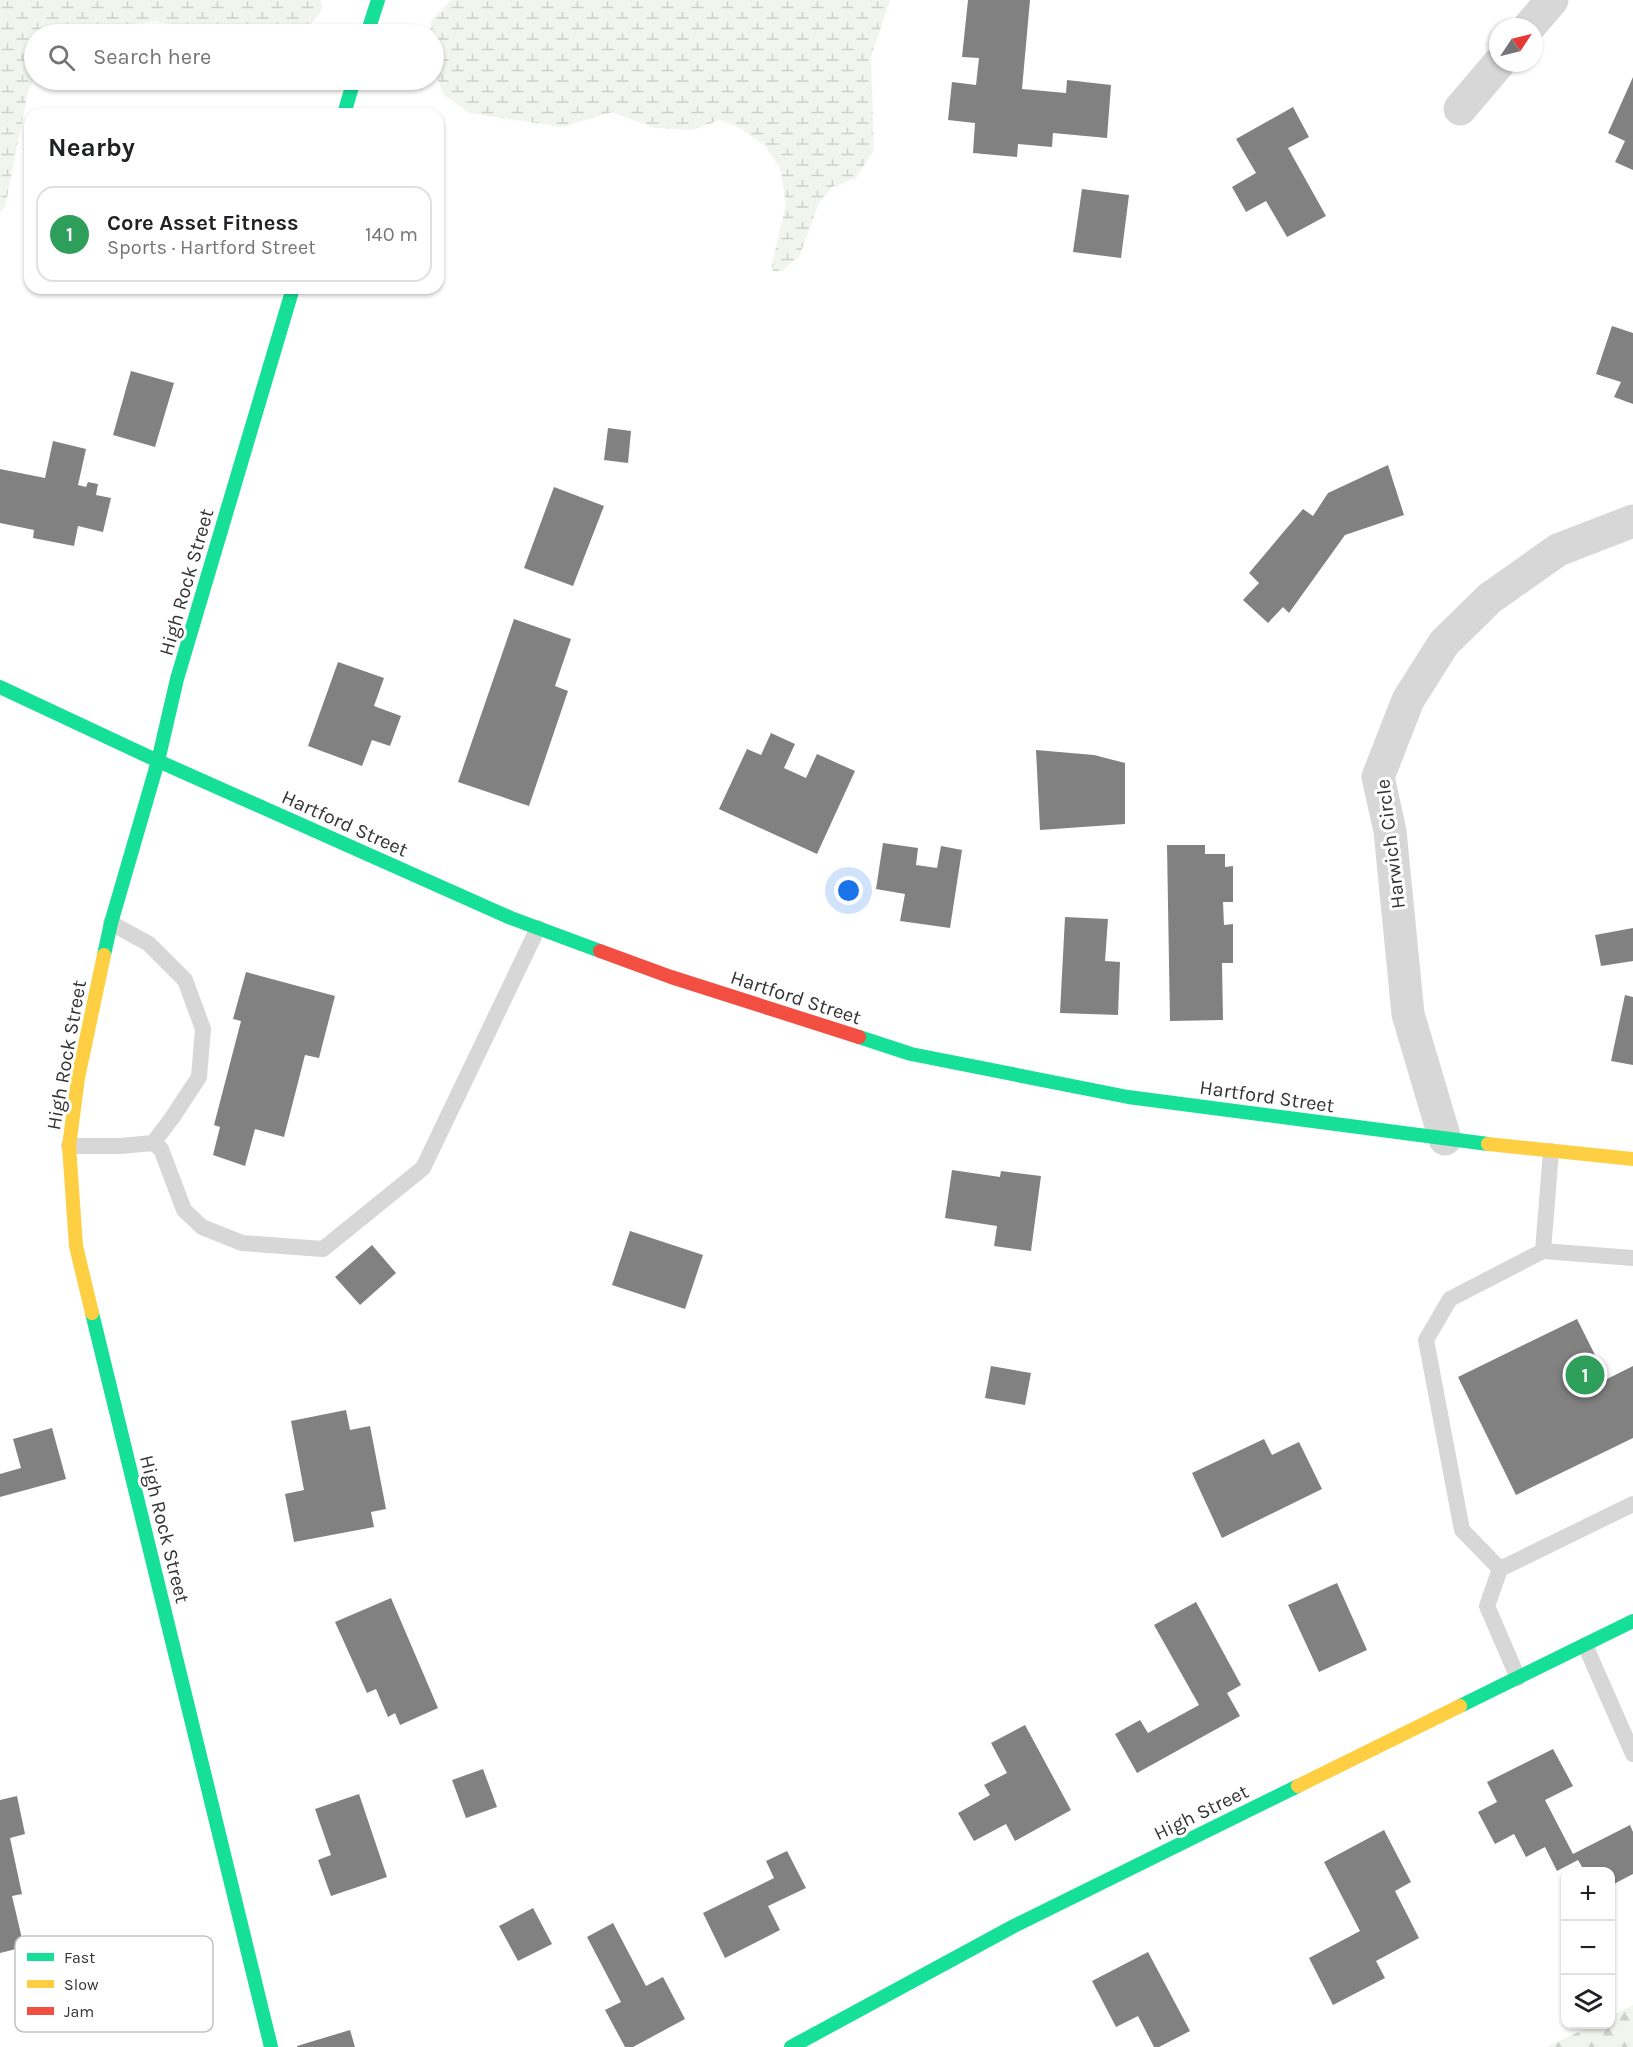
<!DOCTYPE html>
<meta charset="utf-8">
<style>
:root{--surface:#fff;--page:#f2f2f2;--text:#202124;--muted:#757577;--line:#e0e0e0;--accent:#7a7a7a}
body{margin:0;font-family:Karla,sans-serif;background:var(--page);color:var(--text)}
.controls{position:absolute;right:18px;bottom:18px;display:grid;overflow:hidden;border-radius:12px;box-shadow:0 2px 4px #0004}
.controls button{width:54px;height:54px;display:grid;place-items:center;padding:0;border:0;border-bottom:2px solid var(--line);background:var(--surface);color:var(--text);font:30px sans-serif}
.compass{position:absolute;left:1489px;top:18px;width:54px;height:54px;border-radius:50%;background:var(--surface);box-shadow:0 2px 4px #0004;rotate:55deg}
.you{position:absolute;left:849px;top:891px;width:21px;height:21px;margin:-15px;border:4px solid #fff;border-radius:50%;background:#1a73e8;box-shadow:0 0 0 9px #1a73e833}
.badge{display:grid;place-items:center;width:39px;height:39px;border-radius:50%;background:var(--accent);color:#fff;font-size:20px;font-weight:700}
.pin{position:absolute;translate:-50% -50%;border:3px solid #fff;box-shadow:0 2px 6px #0006}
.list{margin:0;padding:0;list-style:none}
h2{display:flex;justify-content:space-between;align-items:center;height:78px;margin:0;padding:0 24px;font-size:26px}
h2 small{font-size:20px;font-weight:400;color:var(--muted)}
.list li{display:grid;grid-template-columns:39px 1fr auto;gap:18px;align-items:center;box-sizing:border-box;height:96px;margin:0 12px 12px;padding:0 12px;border:2px solid var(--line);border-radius:18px}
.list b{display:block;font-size:22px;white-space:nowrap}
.list p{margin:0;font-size:20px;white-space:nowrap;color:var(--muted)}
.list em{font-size:20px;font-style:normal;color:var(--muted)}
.icon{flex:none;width:33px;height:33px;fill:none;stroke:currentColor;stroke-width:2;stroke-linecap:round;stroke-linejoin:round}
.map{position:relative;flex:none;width:1633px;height:2047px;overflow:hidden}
.search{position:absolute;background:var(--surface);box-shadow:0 2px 4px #0004;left:24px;top:24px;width:420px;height:66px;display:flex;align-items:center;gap:15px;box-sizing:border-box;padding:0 21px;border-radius:33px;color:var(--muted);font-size:22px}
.panel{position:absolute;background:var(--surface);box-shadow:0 2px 4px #0004;left:24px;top:108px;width:420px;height:186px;border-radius:18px}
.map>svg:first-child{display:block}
.forest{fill:url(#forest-firs)}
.wetland{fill:url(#wetland-marsh)}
.building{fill:#818181}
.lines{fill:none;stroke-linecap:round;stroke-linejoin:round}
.lane{stroke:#d7d7d7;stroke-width:16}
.street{stroke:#d7d7d7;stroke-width:33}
.fast{stroke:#16e098;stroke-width:14}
.slow{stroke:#ffcf43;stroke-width:14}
.jam{stroke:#f24e42;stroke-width:14}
.labels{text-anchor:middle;stroke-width:6;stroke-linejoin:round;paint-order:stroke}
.street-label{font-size:20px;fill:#333;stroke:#fff}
.key{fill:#fff;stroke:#c2c2c2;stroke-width:1.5}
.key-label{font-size:16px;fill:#333}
</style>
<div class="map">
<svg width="1633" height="2047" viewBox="0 0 1633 2047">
<defs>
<pattern id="forest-firs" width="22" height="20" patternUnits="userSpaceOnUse" patternTransform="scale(1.5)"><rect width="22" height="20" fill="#f1f5ed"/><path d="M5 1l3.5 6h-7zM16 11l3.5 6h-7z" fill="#cfd2cc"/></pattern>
<pattern id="wetland-marsh" width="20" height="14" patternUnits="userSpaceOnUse" patternTransform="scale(1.5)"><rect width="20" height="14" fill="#f1f5ed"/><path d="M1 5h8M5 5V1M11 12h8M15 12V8" fill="none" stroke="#cfd2cc"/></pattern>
</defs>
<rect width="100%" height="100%" fill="#fff"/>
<path class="forest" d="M1633 2005V2047H1547L1593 2025 1610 2024 1611 2016Z"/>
<path class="wetland" d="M0 0H320L323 8 310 26 294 34H207L157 21 56 34H34V79L28 92 5 207 0 212Z
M451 0H890L871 57 874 150 856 178 832 187 819 203 799 257 781 272 773 271 772 264 786 204 780 168 765 146 740 128 720 120 692 130 655 128 612 112 562 127 469 113 444 95 434 70V34H430L431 21Z"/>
<path class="building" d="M968 0H1030L1022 89 1066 93 1067 80 1111 85 1107 138 1053 133 1052 147 1018 144 1017 157 973 153 975 123 948 120 952 82 976 85 979 58 962 57Z
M1633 77V170L1615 162 1625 141 1608 133Z
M1293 107 1309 137 1288 148 1326 216 1287 237 1266 201 1246 212 1232 187 1256 173 1236 139Z
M1082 189 1129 195 1121 258 1073 252Z
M1612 326 1633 333V404L1614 397 1621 382 1596 374Z
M131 371 174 383 155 447 113 435Z
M608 428 631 431 628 463 604 460Z
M53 441 86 449 78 485 86 487 88 482 98 484 96 495 111 498 103 532 78 526 74 546 33 538 34 530 0 523V469L45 478Z
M1388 465 1404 515 1345 535 1289 613 1283 607 1268 623 1243 600 1259 583 1249 573 1303 509 1313 516 1328 493Z
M554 487 604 506 573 586 524 568Z
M514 619 571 639 555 686 568 691 529 806 458 782Z
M338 662 384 678 374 706 401 716 390 746 372 740 362 766 308 746Z
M771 733 795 744 784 768 806 778 817 754 855 771 817 854 719 809 747 749 761 755Z
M1036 750 1094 755 1125 763V824L1040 830Z
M883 843 918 848 916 865 937 868 941 846 962 850 950 928 900 921 905 894 876 889Z
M1167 845H1205V854H1225V867L1233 866V902H1223L1224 925 1233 924V963H1222L1223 1020 1170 1021Z
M1065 917 1108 919 1105 961 1120 962 1118 1015 1060 1013Z
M1633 928V961L1601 966 1595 935Z
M246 972 335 996 319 1058 305 1055 284 1137 255 1129 245 1166 213 1155 220 1127 214 1125 241 1021 233 1019Z
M1625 995 1633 997V1065L1611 1061Z
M952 1170 1000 1177 1001 1171 1041 1176 1031 1251 994 1246 997 1226 945 1218Z
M630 1231 703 1255 685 1309 612 1285Z
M372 1245 396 1273 360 1305 335 1277Z
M1577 1319 1607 1379 1633 1366V1438L1516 1495 1458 1377Z
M991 1366 1031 1373 1025 1405 985 1398Z
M346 1410 350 1430 370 1426 386 1509 371 1512 374 1527 294 1542 285 1494 304 1490 291 1421Z
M52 1428 66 1479 0 1497V1474L21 1468 13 1439Z
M1264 1439 1272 1455 1299 1442 1322 1489 1222 1538 1192 1473Z
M1337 1583 1367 1650 1319 1672 1288 1605Z
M391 1598 438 1708 400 1725 395 1713 388 1717 376 1689 367 1693 335 1622Z
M1196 1602 1241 1685 1227 1693 1240 1716 1137 1773 1115 1734 1140 1720 1148 1733 1199 1705 1154 1625Z
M1025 1725 1071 1810 1015 1841 1006 1824 974 1841 958 1813 990 1795 984 1785 1007 1773 991 1743Z
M1553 1749 1573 1786 1545 1800 1573 1854 1630 1825 1633 1832V1874L1610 1886V1872H1585L1578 1860 1557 1871 1545 1847 1526 1857 1514 1834 1495 1844 1478 1812 1497 1802 1487 1782Z
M483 1769 497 1807 466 1818 452 1780Z
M359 1794 387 1877 331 1896 318 1860 331 1855 315 1809Z
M17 1796 25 1834 10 1838 22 1894 12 1896 24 1947 0 1953V1800Z
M1384 1830 1411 1882 1395 1891 1419 1938 1376 1961 1385 1978 1333 2005 1309 1958 1360 1931 1324 1862Z
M787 1851 806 1888 768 1906 780 1930 725 1958 703 1913 774 1878 766 1861Z
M533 1908 552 1944 518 1961 499 1926Z
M613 1923 646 1986 663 1977 685 2019 633 2047H625L605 2010 621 2002 587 1937Z
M1148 1952 1190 2031 1159 2047H1154L1138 2016 1116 2027 1092 1981Z
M350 2030 355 2047H297V2046Z"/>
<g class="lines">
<path class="lane" d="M111 923 149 944 185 980 203 1029 199 1077 172 1118 153 1143
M69 1146H120L153 1143 161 1149 184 1210 202 1227 242 1243 323 1249 423 1168 538 928
M1543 1251 1551 1151
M1633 1258 1543 1251 1450 1299 1426 1340 1462 1530 1500 1569 1633 1504
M1500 1569 1487 1606 1518 1678
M1585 1645 1633 1754"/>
<path class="street" d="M1529 27 1552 0
M1460 109 1499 63
M1445 1139 1408 1014 1390 831 1378 777 1408 700 1444 643 1490 598 1558 550 1633 521"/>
<path class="fast" d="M367 34 378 0
M344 114 354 80
M0 687 158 761 511 918 600 951
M104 955 111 923 158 761 177 679 293 288
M859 1037 911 1054 1128 1097 1488 1144
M92 1313 271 2047
M1460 1706 1633 1621
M791 2047 1014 1926 1298 1786"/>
<path class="slow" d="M1488 1144 1633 1159
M92 1313 76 1246 69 1146 78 1078 104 955
M1298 1786 1460 1706"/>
<path class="jam" d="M600 951 671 977 859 1037"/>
</g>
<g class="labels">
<g class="street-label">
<text transform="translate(186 582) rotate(-74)" y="7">High Rock Street</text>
<text transform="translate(345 823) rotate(24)" y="7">Hartford Street</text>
<text transform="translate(1390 844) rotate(-97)" y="7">Harwich Circle</text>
<text transform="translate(796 997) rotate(18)" y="7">Hartford Street</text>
<text transform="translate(66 1055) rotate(-80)" y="7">High Rock Street</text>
<text transform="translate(1267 1096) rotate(8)" y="7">Hartford Street</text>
<text transform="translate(165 1529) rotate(76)" y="7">High Rock Street</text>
<text transform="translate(1201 1812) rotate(-26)" y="7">High Street</text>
</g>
</g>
<rect x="15" y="1936" width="198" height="96" rx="9" class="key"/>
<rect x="27" y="1953" width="27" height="8" fill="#16e098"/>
<rect x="27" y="1980" width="27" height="8" fill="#ffcf43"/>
<rect x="27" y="2007" width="27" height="8" fill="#f24e42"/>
<g class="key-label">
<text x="64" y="1963">Fast</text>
<text x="64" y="1990">Slow</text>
<text x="64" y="2017">Jam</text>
</g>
</svg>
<div class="controls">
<button>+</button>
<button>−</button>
<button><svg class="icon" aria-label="layers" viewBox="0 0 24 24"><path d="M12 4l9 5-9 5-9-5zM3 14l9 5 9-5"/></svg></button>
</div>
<svg class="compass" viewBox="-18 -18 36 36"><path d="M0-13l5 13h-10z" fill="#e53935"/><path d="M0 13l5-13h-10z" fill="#757577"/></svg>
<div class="you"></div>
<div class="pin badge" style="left:1585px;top:1375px;background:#2e9e5b">1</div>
<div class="search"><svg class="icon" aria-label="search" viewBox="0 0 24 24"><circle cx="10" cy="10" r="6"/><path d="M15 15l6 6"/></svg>Search here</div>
<section class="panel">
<h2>Nearby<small></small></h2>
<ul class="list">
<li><span class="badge" style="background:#2e9e5b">1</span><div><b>Core Asset Fitness</b><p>Sports · Hartford Street</p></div><em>140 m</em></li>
</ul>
</section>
</div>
